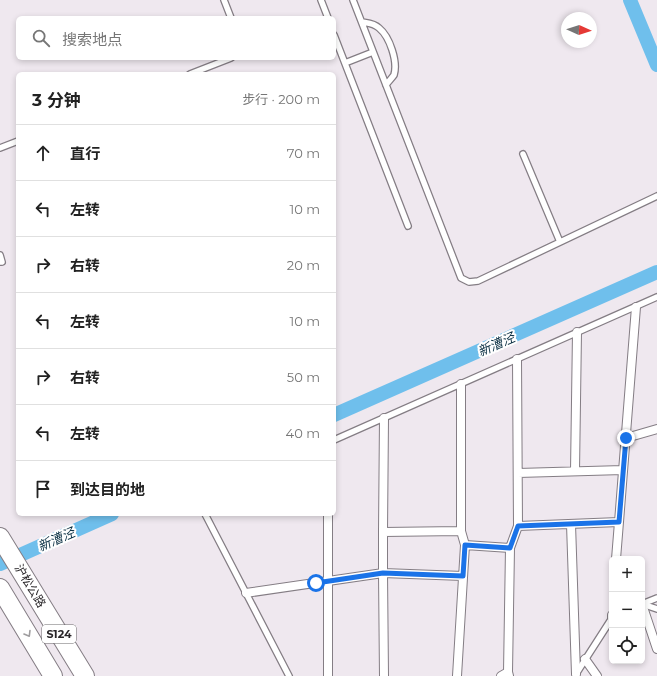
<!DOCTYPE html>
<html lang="zh">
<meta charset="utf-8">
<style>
:root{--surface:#fff;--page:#f6f6f6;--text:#222;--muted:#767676;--line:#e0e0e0}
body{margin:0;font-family:Montserrat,"Noto Sans SC",sans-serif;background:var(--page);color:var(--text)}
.controls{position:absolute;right:12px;bottom:12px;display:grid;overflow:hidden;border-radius:6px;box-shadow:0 2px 6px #0003}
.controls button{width:36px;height:36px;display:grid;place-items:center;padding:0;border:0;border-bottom:1px solid var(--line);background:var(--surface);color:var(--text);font:20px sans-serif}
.compass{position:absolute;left:561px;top:12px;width:36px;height:36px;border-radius:50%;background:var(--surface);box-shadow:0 2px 6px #0003;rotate:93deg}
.stop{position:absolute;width:12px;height:12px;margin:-9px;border:3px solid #1a73e8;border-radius:50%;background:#fff}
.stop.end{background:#1a73e8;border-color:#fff;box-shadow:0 1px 4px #0008}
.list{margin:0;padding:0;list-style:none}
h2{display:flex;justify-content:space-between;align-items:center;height:52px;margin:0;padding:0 16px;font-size:17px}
h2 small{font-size:13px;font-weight:400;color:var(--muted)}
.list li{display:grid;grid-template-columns:26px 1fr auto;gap:12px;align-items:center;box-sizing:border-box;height:56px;padding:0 16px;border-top:1px solid var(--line)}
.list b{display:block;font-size:15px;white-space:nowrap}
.list em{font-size:13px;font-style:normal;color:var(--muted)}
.icon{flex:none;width:22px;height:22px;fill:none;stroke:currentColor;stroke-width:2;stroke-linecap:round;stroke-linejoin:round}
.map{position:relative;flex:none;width:657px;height:676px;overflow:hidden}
.search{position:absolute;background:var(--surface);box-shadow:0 2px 6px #0003;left:16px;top:16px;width:320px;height:44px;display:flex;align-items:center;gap:10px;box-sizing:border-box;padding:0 14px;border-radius:6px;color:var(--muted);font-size:15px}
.panel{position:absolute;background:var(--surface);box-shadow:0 2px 6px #0003;left:16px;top:72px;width:320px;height:444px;border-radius:6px}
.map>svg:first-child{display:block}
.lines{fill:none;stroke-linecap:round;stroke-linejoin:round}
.canal{stroke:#6fbfec;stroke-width:14}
.service-casing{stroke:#847d84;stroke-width:8}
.pedestrian-casing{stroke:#847d84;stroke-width:10}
.primary-casing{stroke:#847d84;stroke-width:20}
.service{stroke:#fff;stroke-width:5.5}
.pedestrian{stroke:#fff;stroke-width:8}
.primary{stroke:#fff;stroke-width:18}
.oneway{stroke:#9f9d9f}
.route{stroke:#1a73e8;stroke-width:5}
.labels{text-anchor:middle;stroke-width:4;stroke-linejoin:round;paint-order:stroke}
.shield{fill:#fff;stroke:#696769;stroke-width:1}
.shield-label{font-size:11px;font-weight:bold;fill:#292629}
.street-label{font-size:12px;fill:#292629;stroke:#fff}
.water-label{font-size:13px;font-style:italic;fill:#0f3346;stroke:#fff}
</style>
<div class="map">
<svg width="657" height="676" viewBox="0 0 657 676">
<rect width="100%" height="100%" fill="#efe8ef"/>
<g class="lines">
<path class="canal" d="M630 0 657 65
M334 415 657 272
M0 564 112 514"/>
<defs>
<path id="service" d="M224 0 231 18
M321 0 328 18
M353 0 461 278 469 282 478 281 657 196
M362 22C368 23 374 23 379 28 390 37 398 62 394 75 392 78 388 82 386 85
M334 35 408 226
M345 63 373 52
M190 74 231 58
M0 148 18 141
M523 154 560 242
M0 255 2 262H0
M334 440 657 297
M205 514 289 676
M642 604 657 598
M642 604 657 609
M576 674 612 618"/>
<path id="pedestrian" d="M517 359 518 526
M461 384V531
M626 438 657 429
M575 471 577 332
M518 473 623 470
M619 522 636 307
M571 524 576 674
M383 532 384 418
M246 593 383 573V532L461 531 465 545 510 548 518 526 619 522 616 559
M642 604 657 649
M612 618V615
M585 659 597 676
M328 676V514
M384 676 383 573 463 576
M457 676 465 545
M501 676 508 672
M509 676 508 672 510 548"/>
<path id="primary" d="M0 537 85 676
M0 588 53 676"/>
</defs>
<use href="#service" class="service-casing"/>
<use href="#pedestrian" class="pedestrian-casing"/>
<use href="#primary" class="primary-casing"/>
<use href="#service" class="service"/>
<use href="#pedestrian" class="pedestrian"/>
<use href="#primary" class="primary"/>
</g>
<defs><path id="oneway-chevron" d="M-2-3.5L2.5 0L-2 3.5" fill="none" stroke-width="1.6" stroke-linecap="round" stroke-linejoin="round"/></defs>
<use class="oneway" href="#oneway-chevron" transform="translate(28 634) rotate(59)"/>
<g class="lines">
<path class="route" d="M316 583 383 573 463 576 465 545 510 548 518 526 619 522 626 438"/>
</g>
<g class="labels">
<rect class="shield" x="42" y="625" width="34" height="18" rx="3"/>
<g class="shield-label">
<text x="59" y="638">S124</text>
</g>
<g class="street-label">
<text transform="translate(30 586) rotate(59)" y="4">沪松公路</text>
</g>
<g class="water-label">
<text transform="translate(496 344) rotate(-24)" y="5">新漕泾</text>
<text transform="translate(56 539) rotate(-24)" y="5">新漕泾</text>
</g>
</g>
</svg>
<div class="controls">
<button>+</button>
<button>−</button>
<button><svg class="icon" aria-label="locate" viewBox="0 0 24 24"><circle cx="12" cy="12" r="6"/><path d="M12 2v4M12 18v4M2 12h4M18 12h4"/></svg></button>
</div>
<svg class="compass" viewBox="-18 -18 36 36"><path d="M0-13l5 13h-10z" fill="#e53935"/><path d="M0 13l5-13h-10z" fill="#767676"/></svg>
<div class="stop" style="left:316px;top:583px"></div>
<div class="stop end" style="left:626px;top:438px"></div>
<div class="search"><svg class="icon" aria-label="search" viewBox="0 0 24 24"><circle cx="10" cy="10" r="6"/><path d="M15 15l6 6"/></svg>搜索地点</div>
<section class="panel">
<h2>3 分钟<small>步行 · 200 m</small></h2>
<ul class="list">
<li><svg class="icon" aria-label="ahead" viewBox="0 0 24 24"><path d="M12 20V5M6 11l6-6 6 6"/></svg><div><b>直行</b></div><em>70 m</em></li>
<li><svg class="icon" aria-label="left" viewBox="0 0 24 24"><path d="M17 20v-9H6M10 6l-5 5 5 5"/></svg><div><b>左转</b></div><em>10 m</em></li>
<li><svg class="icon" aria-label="right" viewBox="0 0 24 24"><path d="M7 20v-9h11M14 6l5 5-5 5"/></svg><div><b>右转</b></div><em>20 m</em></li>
<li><svg class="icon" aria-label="left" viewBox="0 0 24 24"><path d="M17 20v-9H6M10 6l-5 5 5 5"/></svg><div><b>左转</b></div><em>10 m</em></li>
<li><svg class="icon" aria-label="right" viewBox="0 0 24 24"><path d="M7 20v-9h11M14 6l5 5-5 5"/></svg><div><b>右转</b></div><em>50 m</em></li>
<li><svg class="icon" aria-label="left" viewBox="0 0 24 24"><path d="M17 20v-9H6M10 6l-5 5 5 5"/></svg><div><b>左转</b></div><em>40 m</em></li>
<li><svg class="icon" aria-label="arrive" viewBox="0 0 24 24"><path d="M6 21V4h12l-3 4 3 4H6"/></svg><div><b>到达目的地</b></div></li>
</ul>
</section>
</div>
